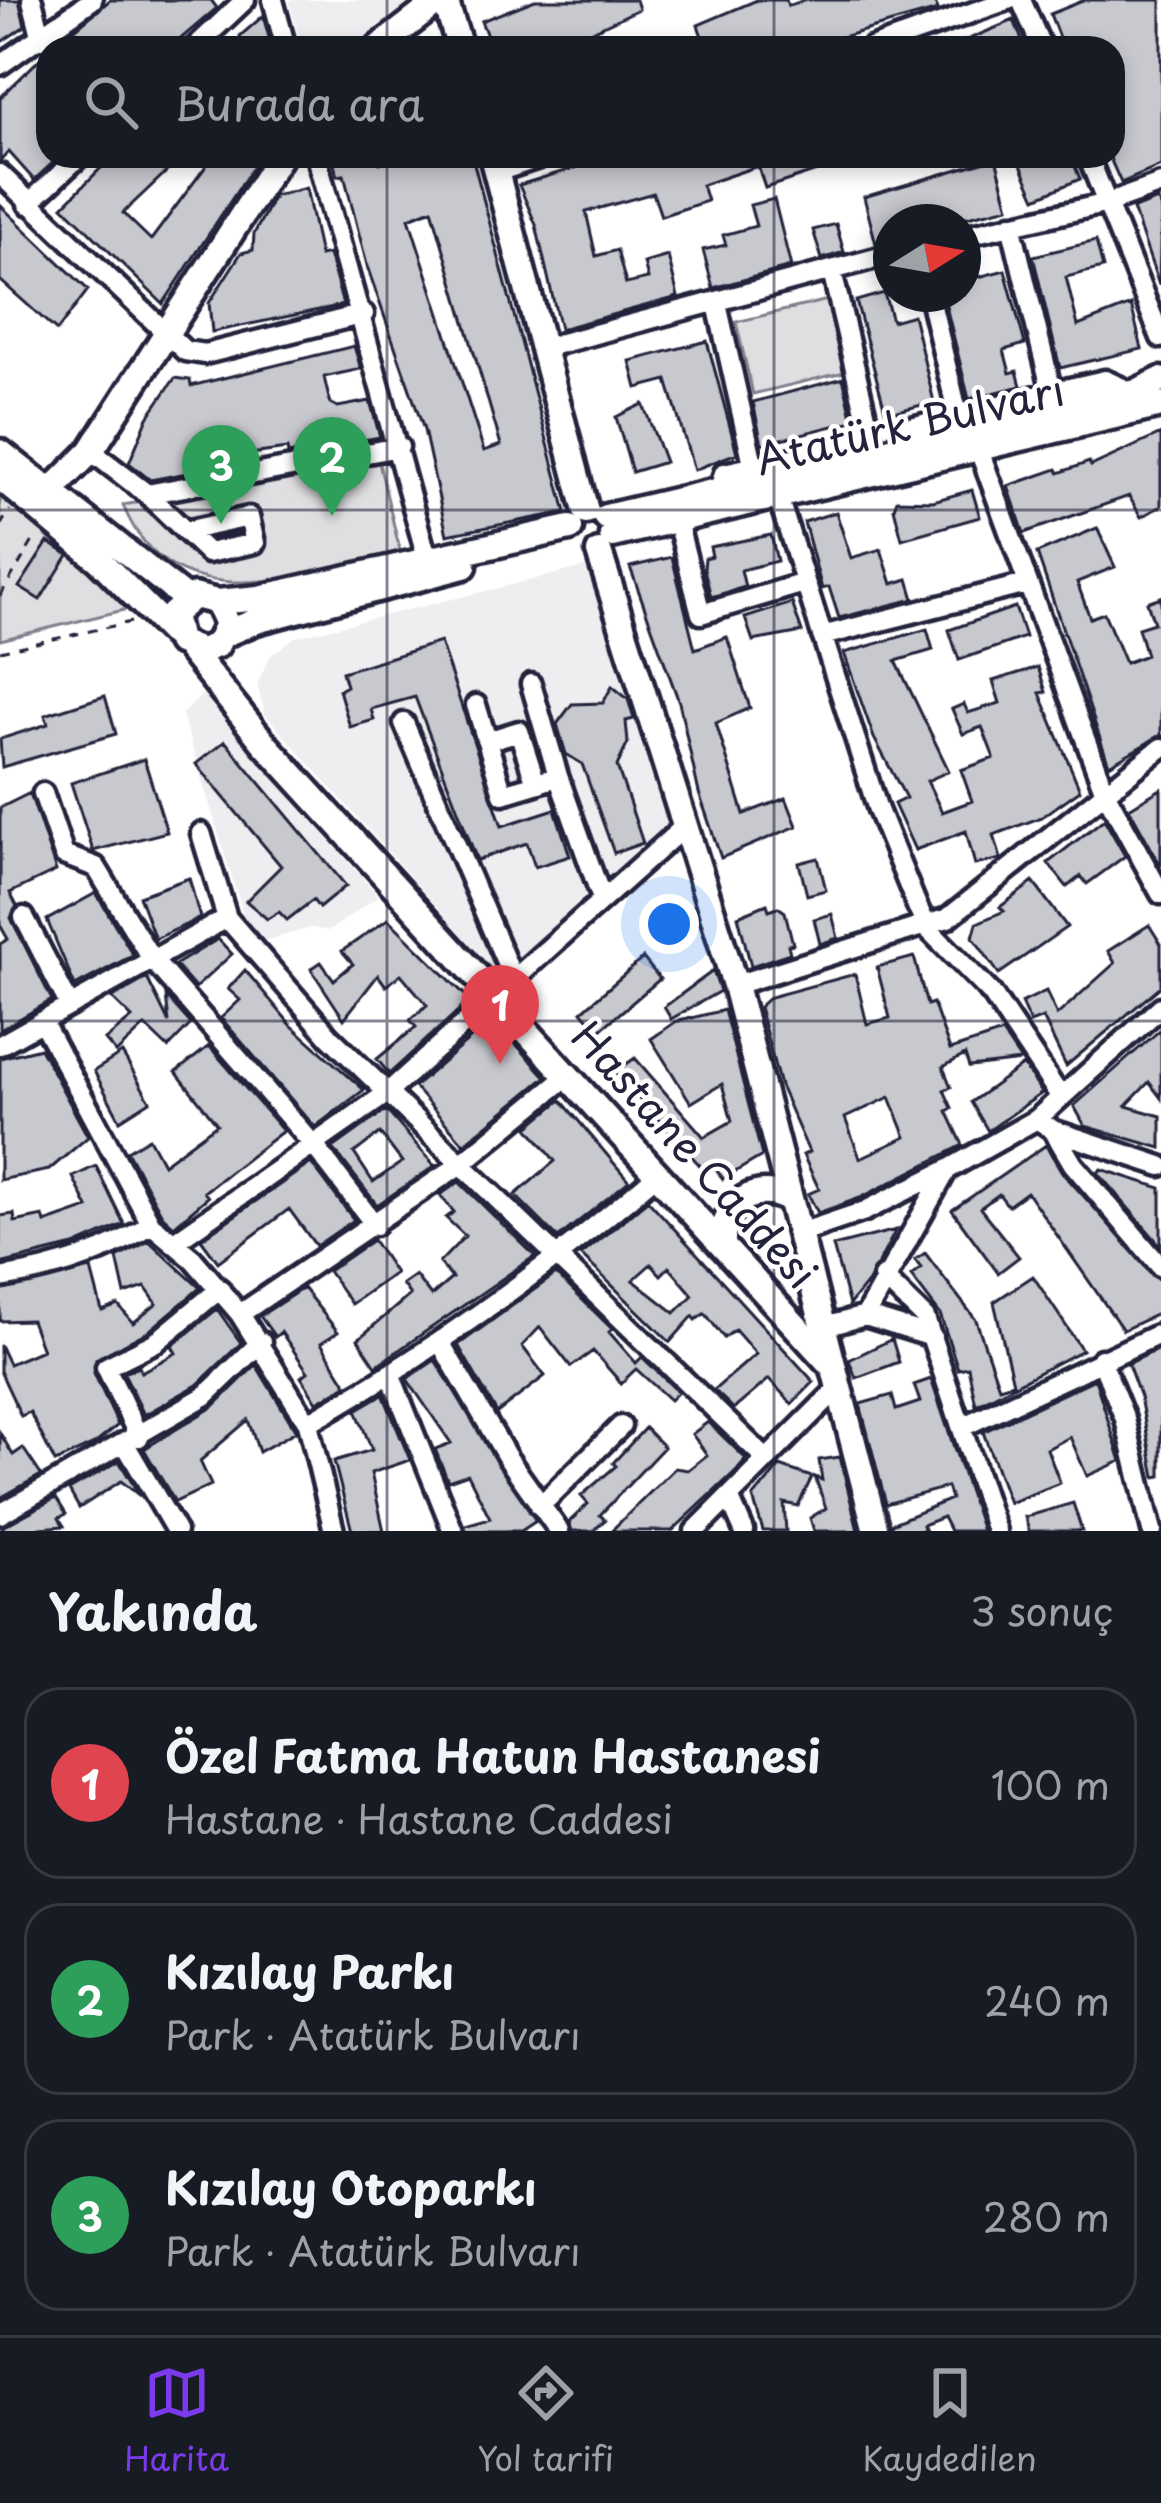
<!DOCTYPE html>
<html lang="tr">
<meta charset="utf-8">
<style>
:root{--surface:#171b24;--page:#242831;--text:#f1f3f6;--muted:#9ea1a6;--line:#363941;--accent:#7c3aed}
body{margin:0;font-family:"Playpen Sans",sans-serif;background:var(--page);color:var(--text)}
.compass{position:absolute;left:873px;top:204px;width:108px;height:108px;border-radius:50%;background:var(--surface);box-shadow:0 6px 18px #0003;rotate:79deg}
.you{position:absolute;left:669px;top:924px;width:42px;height:42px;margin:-30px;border:9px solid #fff;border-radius:50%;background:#1a73e8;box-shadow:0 0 0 18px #1a73e833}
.badge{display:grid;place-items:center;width:78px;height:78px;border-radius:50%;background:var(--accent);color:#fff;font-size:39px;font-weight:700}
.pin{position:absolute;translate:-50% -99px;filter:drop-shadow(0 3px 6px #0008)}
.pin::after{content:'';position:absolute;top:63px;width:42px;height:36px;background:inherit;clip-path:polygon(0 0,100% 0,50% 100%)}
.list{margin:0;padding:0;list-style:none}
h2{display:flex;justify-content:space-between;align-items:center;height:156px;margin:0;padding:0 48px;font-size:51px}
h2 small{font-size:39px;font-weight:400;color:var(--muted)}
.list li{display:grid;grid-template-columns:78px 1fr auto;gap:36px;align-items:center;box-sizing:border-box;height:192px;margin:0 24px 24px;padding:0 24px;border:3px solid var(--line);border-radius:36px}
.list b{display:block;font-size:45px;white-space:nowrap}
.list p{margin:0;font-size:39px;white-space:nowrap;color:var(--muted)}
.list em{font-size:39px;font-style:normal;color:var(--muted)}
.icon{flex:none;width:66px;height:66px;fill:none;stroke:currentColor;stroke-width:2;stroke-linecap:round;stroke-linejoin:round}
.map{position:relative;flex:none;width:1161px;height:1531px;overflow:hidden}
.search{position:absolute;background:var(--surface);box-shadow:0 6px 18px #0003;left:36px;right:36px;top:36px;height:132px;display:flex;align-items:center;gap:30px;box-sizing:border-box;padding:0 42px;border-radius:36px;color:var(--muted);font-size:45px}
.sheet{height:804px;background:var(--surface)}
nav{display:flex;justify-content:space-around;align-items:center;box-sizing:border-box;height:168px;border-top:3px solid var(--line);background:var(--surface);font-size:33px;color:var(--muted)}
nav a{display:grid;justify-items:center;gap:6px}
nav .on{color:var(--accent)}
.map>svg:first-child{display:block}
.built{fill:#eeeef1}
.green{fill:#dfdfe2;stroke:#80808e;stroke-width:3}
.building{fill:#c8c8cf;stroke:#22223b;stroke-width:3;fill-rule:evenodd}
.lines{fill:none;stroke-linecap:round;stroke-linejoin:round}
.minor-casing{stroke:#22223b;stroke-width:27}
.major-casing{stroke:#22223b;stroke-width:33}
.path{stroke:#22223b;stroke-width:3;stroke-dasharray:9 9;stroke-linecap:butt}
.minor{stroke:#fff;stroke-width:18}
.major{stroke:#fff;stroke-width:24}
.grid{fill:none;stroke:#22223b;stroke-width:3;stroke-opacity:0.55}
.labels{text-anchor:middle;stroke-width:9;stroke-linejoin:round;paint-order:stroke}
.street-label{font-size:42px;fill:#22223b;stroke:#fff}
</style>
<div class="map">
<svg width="1161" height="1531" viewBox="0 0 1161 1531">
<rect width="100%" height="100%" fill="#fff"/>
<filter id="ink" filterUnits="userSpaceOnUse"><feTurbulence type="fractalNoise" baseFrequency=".00833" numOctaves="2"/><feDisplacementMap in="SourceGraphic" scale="24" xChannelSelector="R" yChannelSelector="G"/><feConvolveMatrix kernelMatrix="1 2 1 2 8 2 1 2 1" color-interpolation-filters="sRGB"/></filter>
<g filter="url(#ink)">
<path class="built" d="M289 0H414L358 48H302Z
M594 565 677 831 499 976 265 714 257 684 270 656 295 637Z
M204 693 378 896 329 931 311 928 256 943 247 927 182 714Z"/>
<path class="green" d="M832 299 849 371 753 394 736 322Z
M379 463 400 551C306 573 171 627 123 505Z
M0 493 132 608 0 640Z"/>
<path class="building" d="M0 0H19L25 26 0 43Z
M110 0H211L217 8 170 48H52Z
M535 0H636L639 9 556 48H550L544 34 492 48 481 21Z
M757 0H786L788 6 805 0H934L938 10 803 48H706L698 25Z
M1085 0H1161V166L1121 183 1109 156 1113 48H1063L1050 14Z
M263 16 272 48H243L240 36Z
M1014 20 1025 48H948Z
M48 51V156H60L34 180 9 152 0 161V98Z
M113 156H183L123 213 151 240 209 162 202 156H260L163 304 63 206Z
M332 156H378L380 163 404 156H472L566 512 447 535 424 430 368 269 344 175 337 176ZM432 209 501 445 484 451 409 218Z
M596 156H819L823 169 765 188 758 166 702 185 707 201 661 216 653 193 586 212 596 256 617 250 626 284 648 279 644 263 668 256 678 297 560 329 536 225 519 185 578 167 577 163Z
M1017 156H1071L1080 179 1036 198Z
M996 158 1009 207 947 222H891V241L876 244 864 197Z
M306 188 320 256 329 254 343 305 212 332 209 303 241 253 253 250 254 234 274 196Z
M774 199 791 267 713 288 703 250 726 245 723 235 756 226 750 205Z
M1158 200 1161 208 1159 285 1133 209Z
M0 205 88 290 57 331 0 280Z
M836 224 844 252 822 259 813 230Z
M1096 241 1103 268 1066 277 1078 326 1131 305 1142 349 1060 368 1033 256Z
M1005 270 1025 344 1004 350 1010 373 1017 371 1021 386 969 399 943 294H963V281Z
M884 293 892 321 913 315 934 402 886 414 856 301Z
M707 341 737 453 694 470 667 380 637 388 630 361Z
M354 346 361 369 324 377 330 403 338 407 370 401 380 437 288 454 287 449 244 455 213 462 214 468 150 480 129 463 148 417 175 378 190 380 191 386Z
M843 378 853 421 762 444 753 402Z
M643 404 665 462 632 472 616 417Z
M1161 434V506L1141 517 1129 496 1024 533 1008 486 1057 469 1059 473 1089 462 1091 466Z
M972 490 980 517 902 539 894 508 897 500 933 501Z
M836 512 851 558 881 549 892 584 908 579 914 599 839 618 829 587 822 589 804 522Z
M1097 528 1115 567 1077 582 1090 618 1104 613 1125 663 1146 655 1138 628 1154 623 1147 602 1161 597V735L1109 765 1037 553Z
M771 535 777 561 741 570 745 587 711 597 704 569 705 558 712 556 710 547Z
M48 542 68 555 40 600 19 587Z
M672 557 695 649 727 637 750 708 716 723 744 814 786 798 797 826 721 858 699 793 679 702 630 567Z
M792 603 802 632 753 641 745 618Z
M1015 607 1025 637 959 660 949 630Z
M927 629 933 650 896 661 949 771 927 781 942 812 972 801 961 770 994 758 982 727 963 734 952 709 964 704 968 713 1000 703 993 681 1038 667 1046 692 1040 693 1080 790 1042 817 994 835 1001 859 975 865 966 831 915 850 894 804 906 798 874 738 844 653Z
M440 642 502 826 555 809 570 856 535 867 527 843 477 860 415 697 371 709 374 720 350 727 339 690 346 686 342 672Z
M612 686 628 699 634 719 626 721 628 743 617 766 643 843 614 853 582 764 566 754 557 724 572 704 603 703Z
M105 696 116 734 2 767 0 739 48 724 45 715Z
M225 741 346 886 319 908 313 900 287 920 279 912 267 919 246 901 281 866 196 764Z
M144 759 167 832 93 851 71 783Z
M1161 789V866L1129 808Z
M30 793 56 871 10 893 17 906 11 918 52 1000 0 1030V944L8 939 0 925V808Z
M1104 819 1125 856 1087 884 1081 876 1067 887 1048 863Z
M818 858 826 890 807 895 799 863Z
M189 878 200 918 155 939 139 896Z
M1033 882 1067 927 999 974 973 937 977 923 1004 911 1000 907Z
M96 893 133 955 75 986 47 920Z
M767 904 769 910 778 907 785 912 793 944 788 945 790 953 751 966 738 916Z
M832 914 838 938 820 944 814 919Z
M388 919 470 1000 389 1074 377 1059 416 1027 410 1020 427 1005 401 974 386 986 378 975 344 1019 311 969 321 962 334 980 353 964 342 951Z
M1149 925 1161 944V986L1066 1066 1043 1018 1030 1023 1021 1003 1046 991 1057 1015 1115 963 1108 951Z
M218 939 232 954 195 988 175 965Z
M914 957 927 1005 933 1003 950 1050 1002 1033 1021 1061 969 1067 965 1055 943 1067 951 1087 944 1090 952 1108 947 1111 963 1145 860 1198 818 1213 808 1194 819 1189 803 1155 809 1152 780 1086 759 1007 770 997 855 974 867 1024 890 1018 877 967ZM890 1097 906 1137 860 1158 845 1118Z
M643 958 660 979 599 1031 582 1011Z
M245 970 291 1025 364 1090 315 1127 221 1018 240 1000 228 989Z
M713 971 720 991 671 1019 664 1007Z
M147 978 169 1023 166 996 191 1024 168 1048 145 1026 116 1053 105 1040 132 1018 112 998Z
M724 1010 762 1156 723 1179 714 1167 705 1171 615 1072 635 1058 704 1137 732 1121 722 1084 691 1103 651 1039 675 1022Z
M493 1019 546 1077 464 1144 414 1087Z
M1161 1029V1098L1149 1082 1126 1106 1161 1116V1148L1085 1126 1074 1106Z
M209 1046 283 1131 204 1192 208 1197 174 1226 162 1215 127 1151 149 1138 163 1164 217 1124 176 1072Z
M40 1048 88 1137 49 1170 0 1180V1058Z
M122 1053 150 1101 120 1120 94 1071Z
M1023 1065 1042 1093 988 1131 971 1102Z
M561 1100 629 1181 558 1238 515 1195 555 1161 528 1127Z
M386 1110 435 1166 377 1205 333 1148ZM380 1133 402 1162 373 1182 354 1153Z
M1046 1145 1062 1172 1161 1282V1312L1123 1330 1027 1192 1008 1206 999 1194 980 1208 1019 1257 998 1273 952 1210Z
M311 1163 354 1220 316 1246 289 1209 218 1262 201 1239Z
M96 1166 124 1224 74 1246 0 1264V1216L14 1214 15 1222 43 1216 45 1223 88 1208 73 1177Z
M1101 1169 1161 1188V1246L1098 1173Z
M459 1182 535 1256 376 1366 358 1339 410 1295 402 1284 415 1275 431 1296 452 1278 439 1263 465 1236 446 1218 454 1212 440 1195Z
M648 1200 814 1382 792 1404 769 1379 734 1409 714 1390 756 1354 735 1330 724 1338 705 1313 696 1320 693 1316 670 1342 581 1255ZM651 1264 661 1275 669 1267 693 1295 675 1313 633 1280Z
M896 1230 870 1279 849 1305 833 1246Z
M373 1240 395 1273 351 1304 328 1271Z
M149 1241 200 1288 149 1331 96 1359 94 1373 118 1425 96 1443 55 1462 30 1412 21 1416 0 1371V1345L9 1364 42 1350 31 1320 0 1321V1291L91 1269 102 1311 118 1305 133 1323 157 1304 145 1287 125 1294 117 1258Z
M925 1253 976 1320 999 1387 1013 1383 994 1302 1033 1276 1082 1350 976 1405 968 1367 958 1369 940 1314 911 1276 921 1268 915 1260Z
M556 1274 612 1329 609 1332 636 1363 642 1357 678 1392 670 1400 636 1369 621 1383 593 1351 571 1367 540 1327 522 1346 545 1376 497 1413 458 1345Z
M303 1288 338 1332 321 1343 347 1385 317 1402 301 1377 308 1372 281 1332 275 1337 260 1316Z
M217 1309 241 1343 197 1385 144 1415 124 1373 139 1366 141 1372 176 1353 172 1346Z
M892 1339 899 1362 856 1378 849 1360Z
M1161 1348V1476L1155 1477 1140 1397 1128 1364Z
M435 1360 536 1521 521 1531H466L465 1525 490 1518 468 1474 448 1481 435 1449 451 1443 407 1379Z
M256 1365 296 1431 259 1452 248 1420 200 1461 211 1485 175 1502 144 1449 214 1406Z
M931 1379 982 1531H950L943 1517 922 1525 925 1531H892L891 1524 951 1499 947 1487 886 1504 860 1404 892 1395 896 1410 920 1402 914 1385Z
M1095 1379 1121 1461 1087 1476 1070 1437 1047 1449 1060 1483 1009 1503 983 1432Z
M383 1394 410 1460 371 1473 384 1531H352L334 1461 372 1450 356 1410Z
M708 1422 746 1459 740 1467 672 1531H611L675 1468 688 1470 707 1455 692 1434Z
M645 1428 664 1447 600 1515 605 1520 593 1531H572L569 1522 588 1504 581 1496 616 1466 613 1463Z
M0 1433 13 1455 23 1448 41 1475 0 1498Z
M840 1457 858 1531H814L810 1518 826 1508 815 1477 822 1480 819 1460Z
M119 1461 140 1496 121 1481 79 1508 69 1490Z
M780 1466 812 1477 798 1506 784 1503 786 1531H763L753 1498Z
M56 1498 66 1514 59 1518 64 1526 5 1531 2 1527Z
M1073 1503 1082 1531H1029L1025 1517Z"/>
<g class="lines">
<defs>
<path id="minor" d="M32 0 42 39
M273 0 286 48
M1021 0 1042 48
M194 48 245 0
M871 48 1008 0
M0 65 92 0
M316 156 427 558
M1088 156 1161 338
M497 172 545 156
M0 174 185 351 205 354 364 314
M28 204 80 156
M1011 224 1052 392
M963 236 1108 203 1161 184
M929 294 958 415
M717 304 754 468
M547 347 891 254
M979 450 1104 790 1161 894
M91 451 147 494 399 447
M889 453 911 427 1052 392 1105 380 1134 393
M147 494 208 553 255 543 249 517 190 530
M718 494 724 473 872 441 832 271
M778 497 878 810 917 906 928 929 992 994 1060 1096
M677 521 701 614 804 583
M822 636 1026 584
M531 684 558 776
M476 705 487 741
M404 723 512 976
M536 784 503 794 487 741 519 731 536 784 558 776 601 896
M43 793 64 855 96 867 151 958 316 1148 375 1225
M201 833 227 918 330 1037 764 1457
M24 917 70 1006
M735 985 948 918 1161 748
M43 1023 151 1224 193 1259 240 1314 308 1423 334 1531
M0 1045 227 918
M1037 1119 1053 1130 1073 1164 1161 1267
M1053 1130 1161 1166
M800 1233 865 1211 947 1170
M174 1242 386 1094 687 824
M883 1277 925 1318 996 1531
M0 1278C53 1270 106 1254 151 1224
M240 1314 461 1164 570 1074
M865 1316 932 1337
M824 1327 865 1316 947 1170 1037 1119 1161 1007
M440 1342 507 1457 559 1531
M1101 1359 1125 1419 1152 1531
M391 1376 453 1531
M308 1423C435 1351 549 1267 659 1173
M964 1426 1161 1333
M139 1437 106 1367 156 1342 220 1289
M125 1444 176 1531
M730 1499 744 1531
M540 1506 621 1426
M0 1514 205 1396 261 1342
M695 1531 839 1387"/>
<path id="major" d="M445 0 460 48
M378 48 440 0
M492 156 586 511
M0 452 186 599
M0 477 99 560 174 635
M51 491 91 451 280 156
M606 517 1134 393 1161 380
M612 535 1161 405
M599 552 735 985 876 1531
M217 602 227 624 217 645 201 651 179 642 173 614 194 596 217 602 259 598 570 528
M225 634 256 621 464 566
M189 649 264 743 832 1366
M723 1241C723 1203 756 1181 790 1200"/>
</defs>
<use href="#minor" class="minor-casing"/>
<use href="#major" class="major-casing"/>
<path class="path" d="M0 526 10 510
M0 596 36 536
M0 651 131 622"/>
<use href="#minor" class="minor"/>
<use href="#major" class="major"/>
</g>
</g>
<path class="grid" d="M387 0V48M774 0V48M387 156V1531M774 156V1531M0 510H1161M0 1021H1161"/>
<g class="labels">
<g class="street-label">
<text transform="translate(910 425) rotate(-13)" y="15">Atatürk Bulvarı</text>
<text transform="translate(694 1155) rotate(48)" y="15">Hastane Caddesi</text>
</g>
</g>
</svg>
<svg class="compass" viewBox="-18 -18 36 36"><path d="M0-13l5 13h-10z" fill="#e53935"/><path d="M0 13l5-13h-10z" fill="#9ea1a6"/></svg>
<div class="you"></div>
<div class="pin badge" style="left:500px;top:1064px;background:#e0444e">1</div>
<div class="pin badge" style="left:332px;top:516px;background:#2e9e5b">2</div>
<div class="pin badge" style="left:221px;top:524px;background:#2e9e5b">3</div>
<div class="search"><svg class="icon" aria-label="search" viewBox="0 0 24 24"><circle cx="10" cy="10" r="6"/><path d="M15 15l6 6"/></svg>Burada ara</div>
</div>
<section class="sheet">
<h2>Yakında<small>3 sonuç</small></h2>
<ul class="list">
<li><span class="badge" style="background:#e0444e">1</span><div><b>Özel Fatma Hatun Hastanesi</b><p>Hastane · Hastane Caddesi</p></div><em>100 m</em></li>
<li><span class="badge" style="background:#2e9e5b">2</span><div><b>Kızılay Parkı</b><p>Park · Atatürk Bulvarı</p></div><em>240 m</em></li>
<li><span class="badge" style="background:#2e9e5b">3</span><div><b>Kızılay Otoparkı</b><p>Park · Atatürk Bulvarı</p></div><em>280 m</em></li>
</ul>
</section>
<nav>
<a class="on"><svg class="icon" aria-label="map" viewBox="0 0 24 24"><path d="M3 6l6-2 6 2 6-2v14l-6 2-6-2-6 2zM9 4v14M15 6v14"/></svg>Harita</a>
<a><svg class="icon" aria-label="directions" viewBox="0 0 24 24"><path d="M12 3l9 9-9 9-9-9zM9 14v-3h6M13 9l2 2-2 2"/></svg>Yol tarifi</a>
<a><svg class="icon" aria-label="saved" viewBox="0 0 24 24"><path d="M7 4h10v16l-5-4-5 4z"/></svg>Kaydedilen</a>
</nav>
